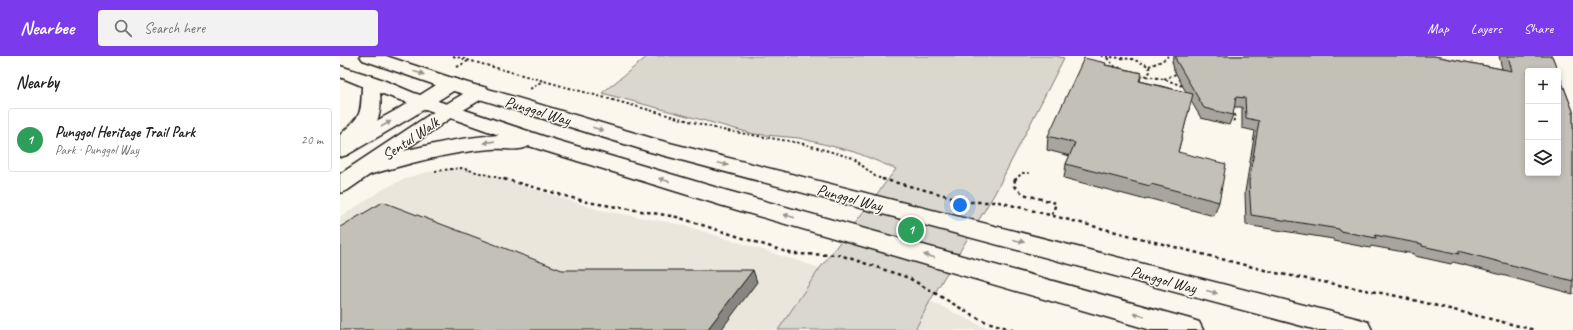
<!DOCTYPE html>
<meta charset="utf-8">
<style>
:root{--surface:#fff;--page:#f2f2f2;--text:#222;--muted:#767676;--line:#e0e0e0;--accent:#7c3aed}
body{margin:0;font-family:Caveat,sans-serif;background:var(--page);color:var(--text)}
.controls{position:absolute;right:12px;top:12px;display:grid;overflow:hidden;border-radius:4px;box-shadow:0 2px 6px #0003}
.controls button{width:36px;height:36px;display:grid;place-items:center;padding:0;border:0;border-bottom:1px solid var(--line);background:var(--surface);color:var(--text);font:20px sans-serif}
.you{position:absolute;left:620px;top:149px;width:14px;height:14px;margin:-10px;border:3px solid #fff;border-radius:50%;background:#1a73e8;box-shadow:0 0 0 6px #1a73e833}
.badge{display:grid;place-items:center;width:26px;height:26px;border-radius:50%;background:var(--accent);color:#fff;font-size:13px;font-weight:700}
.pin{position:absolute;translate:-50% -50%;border:2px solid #fff;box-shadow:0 1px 4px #0006}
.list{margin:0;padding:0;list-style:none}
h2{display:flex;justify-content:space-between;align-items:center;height:52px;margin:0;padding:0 16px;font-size:17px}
h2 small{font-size:13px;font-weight:400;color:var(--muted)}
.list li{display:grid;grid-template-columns:26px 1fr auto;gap:12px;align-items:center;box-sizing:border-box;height:64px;margin:0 8px 8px;padding:0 8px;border:1px solid var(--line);border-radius:4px}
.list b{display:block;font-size:15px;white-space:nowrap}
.list p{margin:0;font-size:13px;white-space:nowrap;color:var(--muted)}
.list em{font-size:13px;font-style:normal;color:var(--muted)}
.icon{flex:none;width:22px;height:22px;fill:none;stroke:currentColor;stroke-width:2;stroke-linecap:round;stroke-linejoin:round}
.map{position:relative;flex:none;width:1233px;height:274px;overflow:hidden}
header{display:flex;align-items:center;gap:24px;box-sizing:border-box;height:56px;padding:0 20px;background:var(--accent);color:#fff}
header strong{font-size:19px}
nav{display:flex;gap:22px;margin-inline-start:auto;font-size:14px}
.search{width:280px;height:36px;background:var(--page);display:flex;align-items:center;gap:10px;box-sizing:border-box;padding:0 14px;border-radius:4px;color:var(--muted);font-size:15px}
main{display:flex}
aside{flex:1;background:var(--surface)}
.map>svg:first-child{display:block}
.built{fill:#eae6dc}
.green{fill:#dad7ce;stroke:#7b7a75}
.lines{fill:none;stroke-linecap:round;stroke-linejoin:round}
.minor-casing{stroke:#1c1c1c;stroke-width:3}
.major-casing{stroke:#1c1c1c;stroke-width:3}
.path-far1{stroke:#1c1c1c;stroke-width:2;stroke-dasharray:2.5 2.5;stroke-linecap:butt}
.path{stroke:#1c1c1c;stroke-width:2.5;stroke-dasharray:3.5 3.5;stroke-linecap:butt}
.minor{fill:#fbf7ec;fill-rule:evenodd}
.major{fill:#fbf7ec;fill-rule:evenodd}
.wall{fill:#a8a59e;stroke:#1c1c1c}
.shaded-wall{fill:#888681;stroke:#1c1c1c}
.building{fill:#c3c0b8;stroke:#1c1c1c}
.oneway{fill:#97948e}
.labels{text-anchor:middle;stroke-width:3;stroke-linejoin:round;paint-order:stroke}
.street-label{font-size:16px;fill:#1c1c1c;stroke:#fbf7ec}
</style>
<header>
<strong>Nearbee</strong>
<div class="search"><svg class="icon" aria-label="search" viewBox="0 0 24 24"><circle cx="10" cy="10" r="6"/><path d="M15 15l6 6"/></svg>Search here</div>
<nav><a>Map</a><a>Layers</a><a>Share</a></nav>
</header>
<main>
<aside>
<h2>Nearby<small></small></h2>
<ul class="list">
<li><span class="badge" style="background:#2e9e5b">1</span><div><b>Punggol Heritage Trail Park</b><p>Park · Punggol Way</p></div><em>20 m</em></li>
</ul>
</aside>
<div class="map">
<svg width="1233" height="274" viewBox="0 0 1233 274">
<rect width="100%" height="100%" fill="#fbf7ec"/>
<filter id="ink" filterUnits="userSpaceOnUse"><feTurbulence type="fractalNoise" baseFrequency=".025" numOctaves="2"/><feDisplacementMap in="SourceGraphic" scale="8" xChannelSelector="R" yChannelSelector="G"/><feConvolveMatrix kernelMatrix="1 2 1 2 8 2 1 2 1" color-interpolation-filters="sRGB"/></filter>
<g filter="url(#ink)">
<path class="built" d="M122 112 136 115 260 154 343 169 480 212 438 274H0V161L45 132 67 122 83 117 107 113Z
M590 245 642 270 655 274H575Z"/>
<path class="green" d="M308 0H716L724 2 655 137 590 245 575 274H438L480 212 556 113 515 96 459 82 414 78 262 37Z"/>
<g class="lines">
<defs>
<path id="minor" d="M111 22 118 24 120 28 118 32 72 61 7 99 0 101V85L58 53 104 24Z
M140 30 147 32 149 36 147 40 115 59 8 134 0 137V118L101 51 133 32Z"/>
<path id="major" d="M20 0H46L118 24 318 84 1019 263 1028 266 1032 274H977L307 95 104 32 23 4Z
M0 10 38 22 74 37 209 82 388 135 850 263 859 266 863 274H811L380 149 189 90C179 96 164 92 152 93 108 96 67 108 25 120L17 118 14 113 17 108C64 94 110 82 159 79L40 37C41 47 41 56 37 65 32 75 10 95 0 98V79C22 58 21 60 22 30L0 21Z"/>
</defs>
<use href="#minor" class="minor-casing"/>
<use href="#major" class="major-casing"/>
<path class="path-far1" d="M113 0 382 74 460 87 513 102 536 121 546 124
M761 0 792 3 809 10 810 16 806 20 798 19
M767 2 774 10 783 13
M809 10 822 5 828 0
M117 11 128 5
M806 20 824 23 845 31
M824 23 838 17
M190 33 201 26
M892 54 895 59 893 68
M95 115 121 112 167 124
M675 124 682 117H692"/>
<path class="path" d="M164 123 247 146 337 161 453 198 500 199 569 222 641 264 673 274
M542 123 631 146H659L936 217 1057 240 1195 274
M675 123 674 130 683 138 716 147 712 159"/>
<use href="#minor" class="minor"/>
<use href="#major" class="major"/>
</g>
<path class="wall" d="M834 0H1094L1162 13 1159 0H1212L1233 55V238L1113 206 1111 208 1075 200 1074 198 1031 190 1030 192 994 185 993 183 906 169 905 136 915 75 902 72V51H894L893 59 889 69 861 62 851 45 838 96 879 146 874 160 807 142 806 144 724 122 726 108 730 100 707 94 708 80 766 9 802 17 800 25 846 36 834 14 832 5Z"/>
<path class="shaded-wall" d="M413 214 417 226 381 274H367Z"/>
<path class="building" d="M836 0H1094L1172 15 1168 0H1212L1218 15H1188V117H1218V16L1233 55V225L1118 195 1119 198 1082 190V188L1035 179 1036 182 1000 175 999 173 911 159 909 126 919 65 906 62 905 42 896 41 893 59 864 52 836 4Z
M744 2 766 7 765 9 802 17 799 25 853 38 838 96 886 108 879 146 811 128 810 130 726 108 735 87 708 80Z
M43 146 222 214H413L367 274H0V171Z"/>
<defs><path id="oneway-solid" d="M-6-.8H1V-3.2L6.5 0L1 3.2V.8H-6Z"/></defs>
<g class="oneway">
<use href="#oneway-solid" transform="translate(79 17) rotate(18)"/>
<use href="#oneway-solid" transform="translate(46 68) rotate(-30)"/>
<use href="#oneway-solid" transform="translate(258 73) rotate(17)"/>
<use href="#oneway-solid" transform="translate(149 86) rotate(172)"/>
<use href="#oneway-solid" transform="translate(383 108) rotate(15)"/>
<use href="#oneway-solid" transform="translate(324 124) rotate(-163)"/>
<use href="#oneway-solid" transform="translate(449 160) rotate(-164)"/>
<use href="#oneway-solid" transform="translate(679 185) rotate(15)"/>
<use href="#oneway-solid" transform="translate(589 200) rotate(-164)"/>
<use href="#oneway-solid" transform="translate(872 236) rotate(15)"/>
<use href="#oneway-solid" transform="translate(799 259) rotate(-164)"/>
</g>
</g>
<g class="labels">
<g class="street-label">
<text transform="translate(198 54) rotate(17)" y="6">Punggol Way</text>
<text transform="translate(70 82) rotate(-34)" y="6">Sentul Walk</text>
<text transform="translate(510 141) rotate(15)" y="6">Punggol Way</text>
<text transform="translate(824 223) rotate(15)" y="6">Punggol Way</text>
</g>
</g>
</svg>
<div class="controls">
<button>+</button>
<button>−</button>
<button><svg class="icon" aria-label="layers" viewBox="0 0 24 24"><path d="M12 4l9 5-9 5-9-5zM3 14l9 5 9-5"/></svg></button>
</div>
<div class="you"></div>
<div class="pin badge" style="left:571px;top:174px;background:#2e9e5b">1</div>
</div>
</main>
